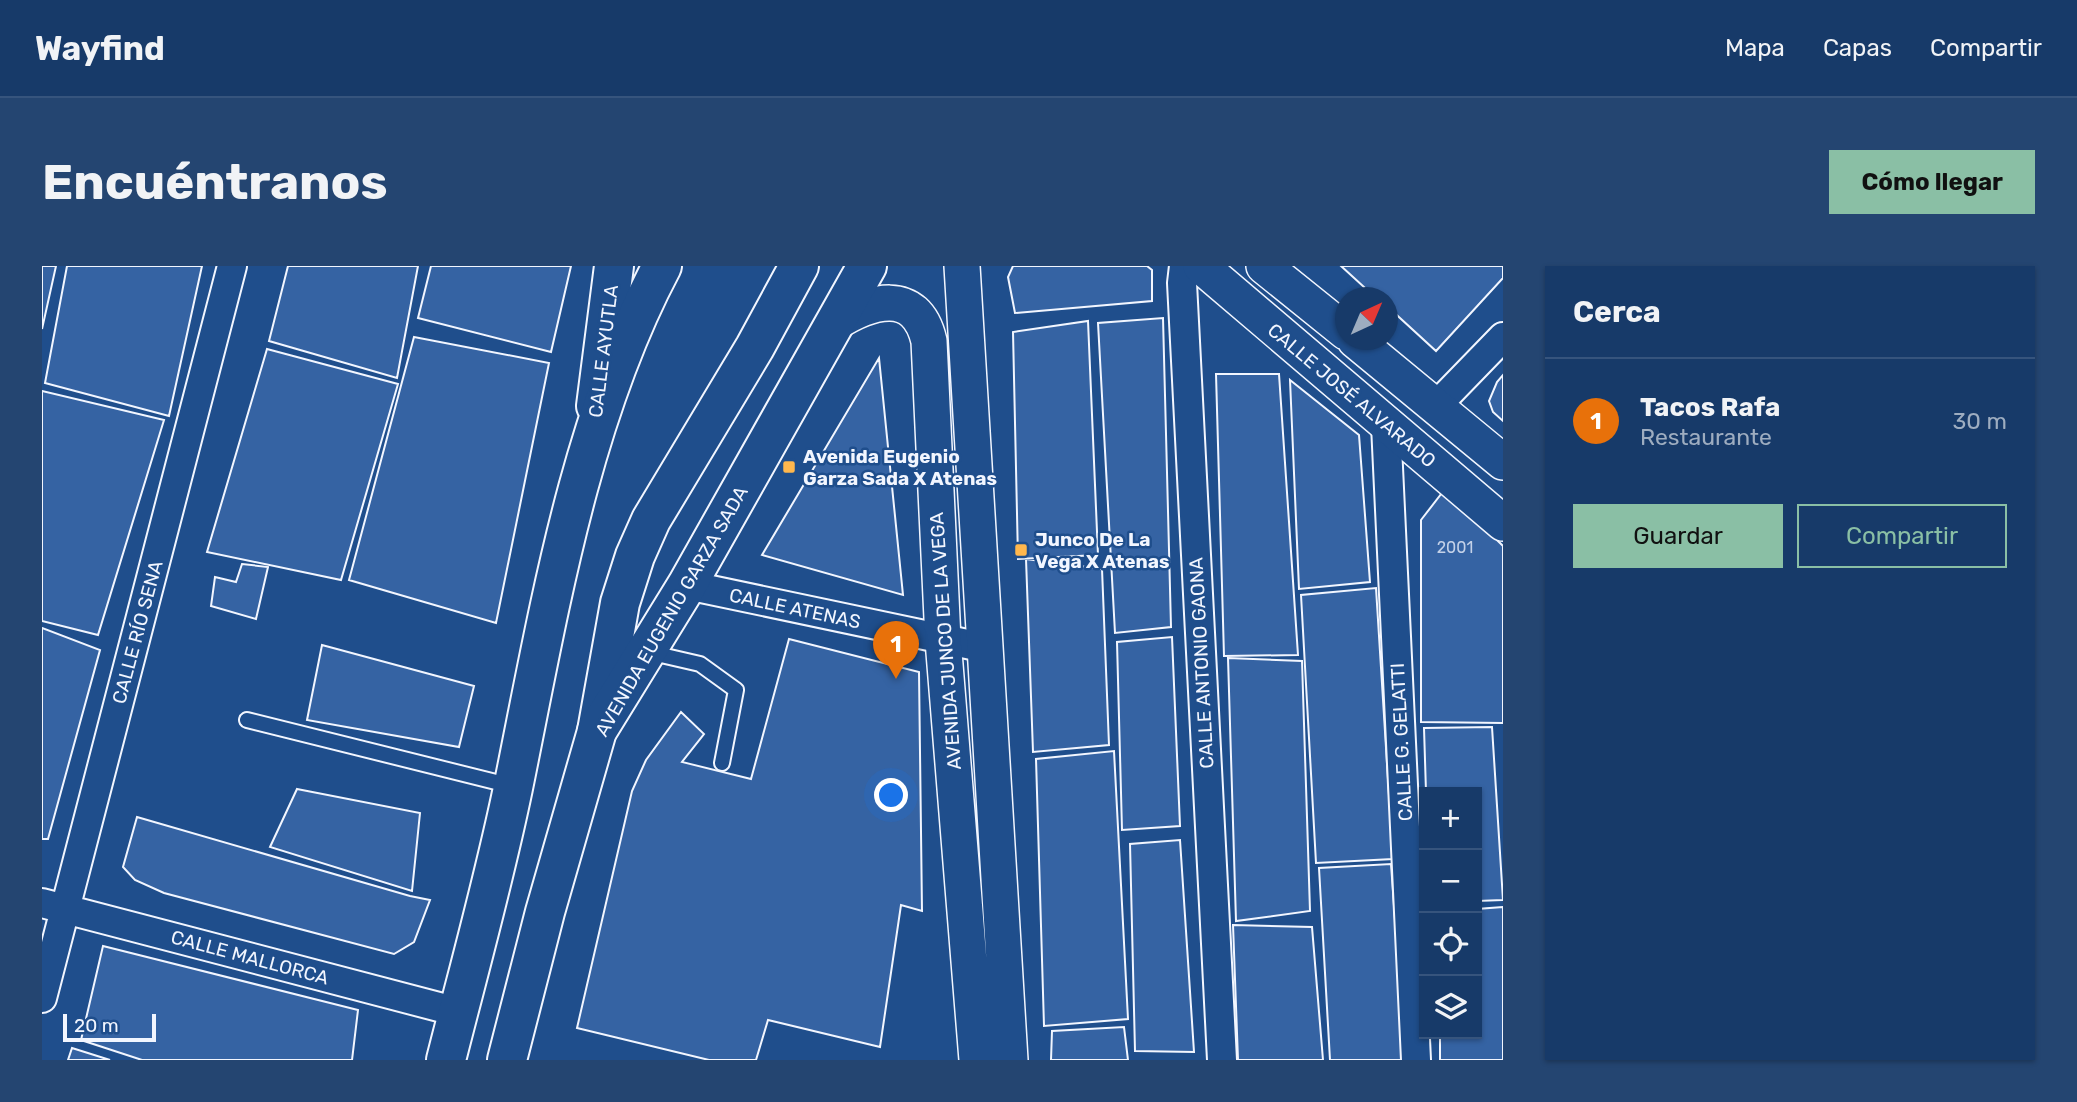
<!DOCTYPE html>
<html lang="es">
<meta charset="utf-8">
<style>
:root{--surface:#173a69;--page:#244571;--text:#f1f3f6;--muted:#9eadc0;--line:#36547d;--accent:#8abfa5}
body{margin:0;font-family:Rubik,sans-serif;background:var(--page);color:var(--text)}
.controls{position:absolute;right:21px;bottom:21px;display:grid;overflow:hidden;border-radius:0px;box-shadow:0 2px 5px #0004}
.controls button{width:63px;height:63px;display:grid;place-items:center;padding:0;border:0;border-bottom:2px solid var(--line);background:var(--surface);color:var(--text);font:35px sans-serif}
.compass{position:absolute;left:1293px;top:21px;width:63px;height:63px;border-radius:50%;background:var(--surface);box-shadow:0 2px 5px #0004;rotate:44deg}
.scale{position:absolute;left:21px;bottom:18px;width:93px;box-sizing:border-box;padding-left:7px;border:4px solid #f2f6ff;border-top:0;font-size:19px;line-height:24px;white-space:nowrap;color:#f2f6ff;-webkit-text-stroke:5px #1f4e8c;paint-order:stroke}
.you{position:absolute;left:850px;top:530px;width:24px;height:24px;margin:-18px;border:5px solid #fff;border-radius:50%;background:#1a73e8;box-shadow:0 0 0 10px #1a73e833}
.badge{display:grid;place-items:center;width:46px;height:46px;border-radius:50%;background:var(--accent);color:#fff;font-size:23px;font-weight:700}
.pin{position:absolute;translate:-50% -58px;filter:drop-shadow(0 2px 4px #0008)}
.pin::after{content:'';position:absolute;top:37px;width:24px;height:21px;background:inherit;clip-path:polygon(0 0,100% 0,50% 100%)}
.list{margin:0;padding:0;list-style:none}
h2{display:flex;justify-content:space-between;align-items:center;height:91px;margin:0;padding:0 28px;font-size:30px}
h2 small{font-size:23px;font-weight:400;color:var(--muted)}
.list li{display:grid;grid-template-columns:46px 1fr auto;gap:21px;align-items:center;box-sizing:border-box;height:126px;padding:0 28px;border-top:2px solid var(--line)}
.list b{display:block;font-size:26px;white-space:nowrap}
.list p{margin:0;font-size:23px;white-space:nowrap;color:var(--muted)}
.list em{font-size:23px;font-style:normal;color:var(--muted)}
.actions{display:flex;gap:14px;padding:21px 28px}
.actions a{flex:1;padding:16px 0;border:2px solid var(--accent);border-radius:0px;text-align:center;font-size:24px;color:var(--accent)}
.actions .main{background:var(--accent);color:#111}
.icon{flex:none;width:38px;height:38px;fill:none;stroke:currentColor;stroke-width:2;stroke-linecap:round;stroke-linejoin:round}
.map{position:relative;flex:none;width:1461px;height:794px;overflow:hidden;border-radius:0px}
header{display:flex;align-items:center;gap:42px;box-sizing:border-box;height:98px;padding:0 35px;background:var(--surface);border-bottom:2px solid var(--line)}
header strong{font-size:33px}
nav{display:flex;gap:38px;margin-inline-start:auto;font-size:24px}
.intro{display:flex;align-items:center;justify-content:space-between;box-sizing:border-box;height:168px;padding:0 42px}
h1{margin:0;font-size:49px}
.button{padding:18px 32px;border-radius:0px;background:var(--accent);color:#111;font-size:24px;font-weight:700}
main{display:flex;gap:42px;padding:0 42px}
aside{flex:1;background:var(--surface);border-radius:0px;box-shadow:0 2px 5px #0004}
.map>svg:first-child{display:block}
.building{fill:#3563a3;stroke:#f2f6ff;stroke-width:2}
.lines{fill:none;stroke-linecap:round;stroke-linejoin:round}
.service-casing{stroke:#f2f6ff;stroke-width:18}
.minor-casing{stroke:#f2f6ff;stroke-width:32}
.tertiary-casing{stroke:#f2f6ff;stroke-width:38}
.secondary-casing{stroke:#f2f6ff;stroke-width:42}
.trunk-casing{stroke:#f2f6ff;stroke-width:42}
.service{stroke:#1f4e8c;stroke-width:14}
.minor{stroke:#1f4e8c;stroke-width:28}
.tertiary{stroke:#1f4e8c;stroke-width:35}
.secondary{stroke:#1f4e8c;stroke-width:38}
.trunk{stroke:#1f4e8c;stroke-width:38}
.poi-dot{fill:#ffb74d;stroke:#1f4e8c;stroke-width:2.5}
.labels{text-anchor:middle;stroke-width:5;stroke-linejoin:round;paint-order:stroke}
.number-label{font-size:16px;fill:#c3d1e8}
.street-label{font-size:19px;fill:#f2f6ff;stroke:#1f4e8c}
.poi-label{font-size:19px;font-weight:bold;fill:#f2f6ff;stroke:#1f4e8c;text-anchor:start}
</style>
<header>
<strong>Wayfind</strong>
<nav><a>Mapa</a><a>Capas</a><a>Compartir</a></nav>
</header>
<div class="intro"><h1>Encuéntranos</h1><a class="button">Cómo llegar</a></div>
<main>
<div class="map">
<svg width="1461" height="794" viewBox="0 0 1461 794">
<rect width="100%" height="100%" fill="#1f4e8c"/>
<path class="building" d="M0 0H14L0 63Z
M25 0H160L127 150 3 117Z
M246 0H376L355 112 227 75Z
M389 0H529L509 86 376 52Z
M971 0H1105L1110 4V35L973 47 966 11Z
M1299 0H1461V12L1394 85 1346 41V32H1334Z
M1121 52 1129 361 1073 367 1056 57Z
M1046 55 1056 289 976 293 971 66Z
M372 71 507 97 454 357 307 314Z
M225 83 356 118 299 314 165 286Z
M837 92 861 329 720 289Z
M1174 108H1237L1256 389 1182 390Z
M1461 109V155L1451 146 1447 135 1455 116Z
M1248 114 1317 169 1328 316 1257 323Z
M0 125 122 154 56 369 0 355Z
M1403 223 1461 280V457L1379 456V254Z
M984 293 1060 303 1067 479 991 486Z
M200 298 226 301 214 353 169 340 173 311 194 316Z
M1334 322 1351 593 1274 597 1259 329Z
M0 362 58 384 6 573H0Z
M1130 371 1138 560 1080 564 1075 376Z
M747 373 877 406 880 645 859 639 838 781 726 754 714 794H667L535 762 590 525 604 494 639 446 662 468 640 496 709 513Z
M280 379 432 420 417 481 265 454Z
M1186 392 1260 395 1268 645 1194 655Z
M1450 461 1461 634 1435 635V526H1384L1382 462Z
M1072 485 1086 753 1002 760 994 493Z
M255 523 378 547 370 625 228 581Z
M95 551 368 630 388 634 372 676 352 688 122 627 93 614 81 601Z
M1138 574 1152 786 1093 785 1088 578Z
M1349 598 1363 794H1288L1277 602Z
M1461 641V794H1398V768H1435V643Z
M1191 659 1270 661 1281 794H1196Z
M61 680 316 744 310 794H100L39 774Z
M1082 761 1086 794H1009L1010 765Z
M30 782 68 794H26Z"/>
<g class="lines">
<defs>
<path id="service" d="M606 386 658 398 694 424 680 497
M205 454 470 520"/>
<path id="minor" d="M1142 0 1140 17 1180 794
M1395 139 1461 71
M1344 159 1374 794
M645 319 944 382
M0 637 416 746
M0 732 190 0"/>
<path id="tertiary" d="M920 0 968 794
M1159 0 1461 257
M1222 0 1304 66
M793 57C828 35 874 20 887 75L901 374 935 794
M1313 74 1461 196"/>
<path id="secondary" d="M554 140 572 0
M555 465 578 337 593 290 609 254 713 81 757 0"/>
<path id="trunk" d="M404 794C427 703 452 614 471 522 506 350 537 156 620 0
M465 794 503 646 555 465 645 319 825 0"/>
</defs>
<use href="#service" class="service-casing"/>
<use href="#minor" class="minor-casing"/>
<use href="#tertiary" class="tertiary-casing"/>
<use href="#secondary" class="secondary-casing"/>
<use href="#trunk" class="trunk-casing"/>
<use href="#service" class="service"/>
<use href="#minor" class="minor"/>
<use href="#tertiary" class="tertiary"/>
<use href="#secondary" class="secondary"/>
<use href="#trunk" class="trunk"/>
</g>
<g class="poi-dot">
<rect x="740" y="194" width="14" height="14" rx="3.5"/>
<rect x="972" y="277" width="14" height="14" rx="3.5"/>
</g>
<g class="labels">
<g class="number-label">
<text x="1413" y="287">2001</text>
</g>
<g class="street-label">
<text transform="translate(561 85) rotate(-83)" y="7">CALLE AYUTLA</text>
<text transform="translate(1310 129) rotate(40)" y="7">CALLE JOSÉ ALVARADO</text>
<text transform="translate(753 342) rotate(12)" y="7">CALLE ATENAS</text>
<text transform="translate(629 345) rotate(-60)" y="7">AVENIDA EUGENIO GARZA SADA</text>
<text transform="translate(95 366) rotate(-75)" y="7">CALLE RÍO SENA</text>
<text transform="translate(903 375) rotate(-94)" y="7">AVENIDA JUNCO DE LA VEGA</text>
<text transform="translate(1159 397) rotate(-93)" y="7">CALLE ANTONIO GAONA</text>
<text transform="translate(1359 476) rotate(-93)" y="7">CALLE G. GELATTI</text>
<text transform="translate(208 691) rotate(15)" y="7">CALLE MALLORCA</text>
</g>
<g class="poi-label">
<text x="761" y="197">Avenida Eugenio<tspan x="761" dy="22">Garza Sada X Atenas</tspan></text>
<text x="993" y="280">Junco De La<tspan x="993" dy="22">Vega X Atenas</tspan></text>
</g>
</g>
</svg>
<div class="controls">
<button>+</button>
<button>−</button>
<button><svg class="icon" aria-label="locate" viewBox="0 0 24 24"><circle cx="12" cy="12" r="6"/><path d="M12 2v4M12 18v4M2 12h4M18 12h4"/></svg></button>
<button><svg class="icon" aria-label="layers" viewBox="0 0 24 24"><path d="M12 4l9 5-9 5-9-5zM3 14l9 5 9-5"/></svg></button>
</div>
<svg class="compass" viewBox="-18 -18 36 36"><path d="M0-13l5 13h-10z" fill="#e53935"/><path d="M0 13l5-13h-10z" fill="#9eadc0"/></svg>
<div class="scale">20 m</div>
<div class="you"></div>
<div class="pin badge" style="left:854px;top:413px;background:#e8710a">1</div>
</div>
<aside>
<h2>Cerca<small></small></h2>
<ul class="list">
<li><span class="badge" style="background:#e8710a">1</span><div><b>Tacos Rafa</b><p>Restaurante</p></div><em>30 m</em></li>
</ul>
<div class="actions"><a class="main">Guardar</a><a>Compartir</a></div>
</aside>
</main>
